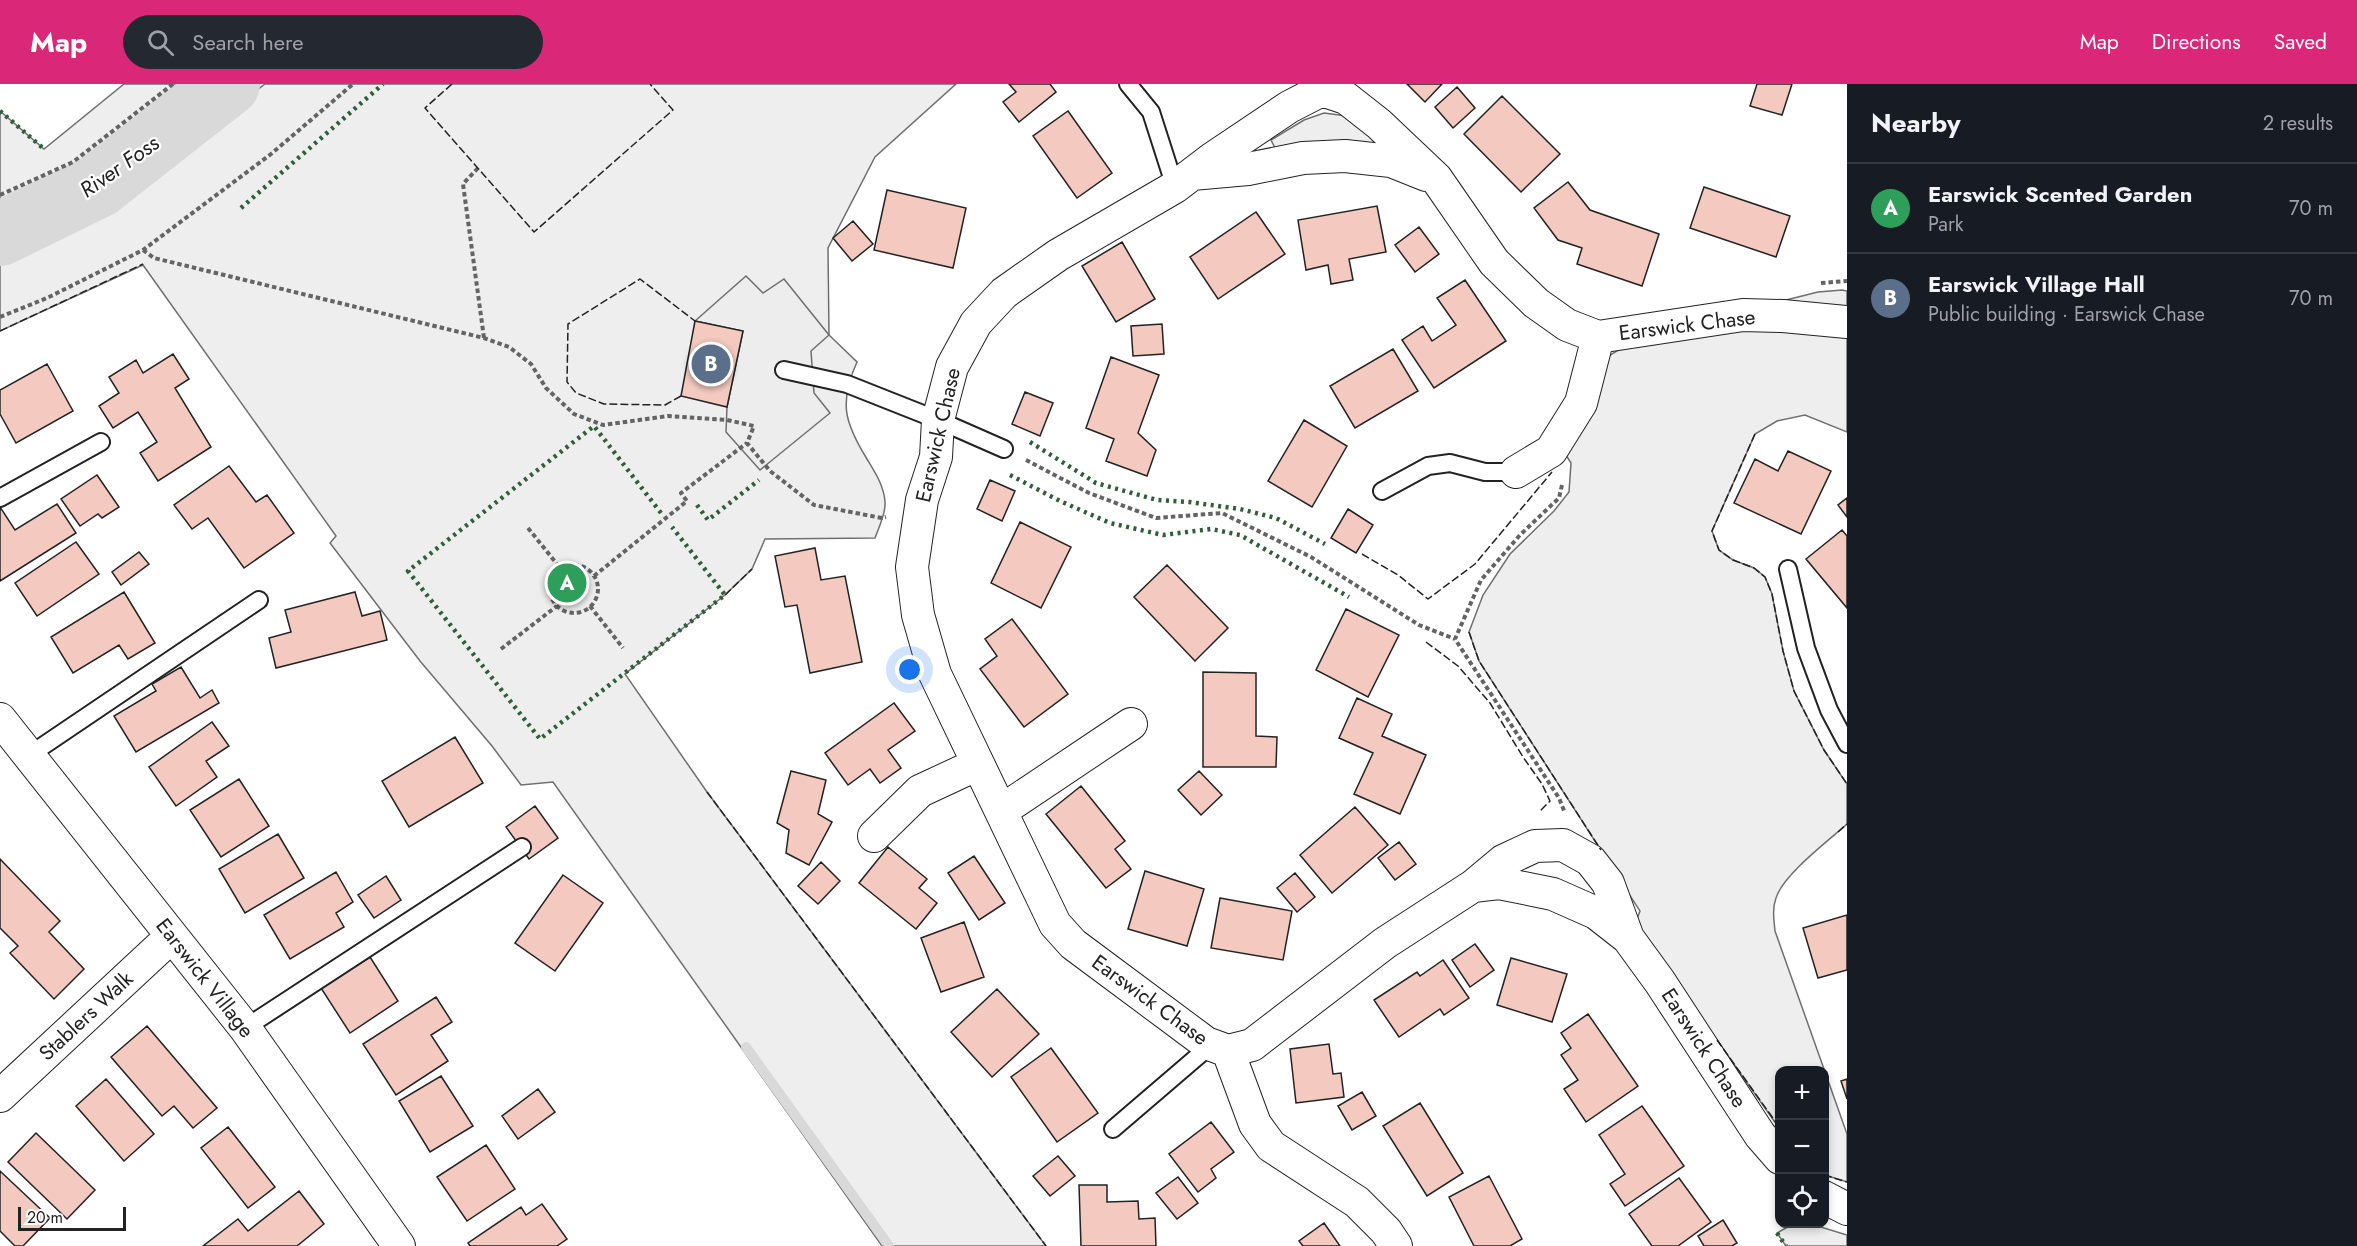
<!DOCTYPE html>
<meta charset="utf-8">
<style>
:root{--surface:#171b24;--page:#242831;--text:#f1f3f6;--muted:#9ea1a6;--line:#363941;--accent:#db2777}
body{margin:0;font-family:Jost,sans-serif;background:var(--page);color:var(--text)}
.controls{position:absolute;right:18px;bottom:18px;display:grid;overflow:hidden;border-radius:12px;box-shadow:0 3px 9px #0003}
.controls button{width:54px;height:54px;display:grid;place-items:center;padding:0;border:0;border-bottom:2px solid var(--line);background:var(--surface);color:var(--text);font:30px sans-serif}
.scale{position:absolute;left:18px;bottom:15px;width:108px;box-sizing:border-box;padding-left:6px;border:3px solid #222;border-top:0;font-size:16px;line-height:21px;white-space:nowrap;color:#222;-webkit-text-stroke:4px #fff;paint-order:stroke}
.you{position:absolute;left:910px;top:586px;width:21px;height:21px;margin:-15px;border:4px solid #fff;border-radius:50%;background:#1a73e8;box-shadow:0 0 0 9px #1a73e833}
.badge{display:grid;place-items:center;width:39px;height:39px;border-radius:50%;background:var(--accent);color:#fff;font-size:20px;font-weight:700}
.pin{position:absolute;translate:-50% -50%;border:3px solid #fff;box-shadow:0 2px 6px #0006}
.list{margin:0;padding:0;list-style:none}
h2{display:flex;justify-content:space-between;align-items:center;height:78px;margin:0;padding:0 24px;font-size:26px}
h2 small{font-size:20px;font-weight:400;color:var(--muted)}
.list li{display:grid;grid-template-columns:39px 1fr auto;gap:18px;align-items:center;box-sizing:border-box;height:90px;padding:0 24px;border-top:2px solid var(--line)}
.list b{display:block;font-size:22px;white-space:nowrap}
.list p{margin:0;font-size:20px;white-space:nowrap;color:var(--muted)}
.list em{font-size:20px;font-style:normal;color:var(--muted)}
.icon{flex:none;width:33px;height:33px;fill:none;stroke:currentColor;stroke-width:2;stroke-linecap:round;stroke-linejoin:round}
.map{position:relative;flex:none;width:1847px;height:1162px;overflow:hidden}
header{display:flex;align-items:center;gap:36px;box-sizing:border-box;height:84px;padding:0 30px;background:var(--accent);color:#fff}
header strong{font-size:28px}
nav{display:flex;gap:33px;margin-inline-start:auto;font-size:21px}
.search{width:420px;height:54px;background:var(--page);display:flex;align-items:center;gap:15px;box-sizing:border-box;padding:0 21px;border-radius:33px;color:var(--muted);font-size:22px}
main{display:flex}
aside{flex:1;background:var(--surface)}
.map>svg:first-child{display:block}
.green{fill:#eee;stroke:#6f6f6f;stroke-width:1.5}
.parking{fill:#ededed;stroke:#6f6f6f;stroke-width:1.5}
.lines{fill:none;stroke-linecap:round;stroke-linejoin:round}
.stream{stroke:#d9d9d9;stroke-width:10}
.river{stroke:#d9d9d9;stroke-width:64}
.building{fill:#f3c9c0;stroke:#222;stroke-width:1.5}
.lane-casing{stroke:#222;stroke-width:20}
.street-casing{stroke:#222;stroke-width:34}
.path{stroke:#646464;stroke-width:4;stroke-dasharray:4.5 3;stroke-linecap:butt}
.lane{stroke:#fff;stroke-width:16}
.street{stroke:#fff;stroke-width:32}
.hedge{stroke:#2f5e38;stroke-width:4.5;stroke-dasharray:3 4.5;stroke-linecap:butt}
.fence{stroke:#222;stroke-width:1.5;stroke-dasharray:8 3;stroke-linecap:butt}
.labels{text-anchor:middle;stroke-width:4.5;stroke-linejoin:round;paint-order:stroke}
.street-label{font-size:21px;fill:#222;stroke:#fff}
.water-label{font-size:22px;font-style:italic;fill:#222;stroke:#fff}
</style>
<header>
<strong>Map</strong>
<div class="search"><svg class="icon" aria-label="search" viewBox="0 0 24 24"><circle cx="10" cy="10" r="6"/><path d="M15 15l6 6"/></svg>Search here</div>
<nav><a>Map</a><a>Directions</a><a>Saved</a></nav>
</header>
<main>
<div class="map">
<svg width="1847" height="1162" viewBox="0 0 1847 1162">
<rect width="100%" height="100%" fill="#fff"/>
<path class="green" d="M124 0H191L78 86 0 124V27L44 65Z
M265 0H956L875 73 828 164 829 251 857 278C839 318 844 338 867 375 875 388 884 402 885 418 886 429 879 443 875 454L765 455 752 485 725 511 625 590 707 708 1046 1162H882L553 698 521 701 492 662 420 577 330 459 336 452 143 181 0 247V167L106 120Z
M1324 29 1347 32 1378 59 1276 66 1271 56 1304 36Z
M1842 206 1847 207V225L1837 229 1786 216 1818 208Z
M1740 242 1847 252V348L1805 331 1777 337 1755 350 1712 447 1719 466 1733 476 1754 484 1765 493 1772 510 1783 567 1794 607 1824 666 1847 700V740C1828 757 1783 791 1776 814 1772 825 1774 836 1775 847L1847 1050V1098L1825 1091 1824 986H1780L1779 1044 1635 840 1640 827 1479 577 1469 548 1483 511 1510 470 1554 427 1569 408 1571 379 1564 368 1607 273 1620 265Z
M1793 1140H1811L1847 1151V1162H1786L1777 1149Z"/>
<path class="parking" d="M746 192 763 209 784 195 829 251 811 267 814 309 830 329 760 386 726 348 727 323 743 247 695 237Z"/>
<g class="lines">
<path class="stream" d="M98 102 107 115
M746 963 889 1162"/>
<path class="river" d="M0 150 98 102 228 0"/>
</g>
<path class="building" d="M1009 0H1050L1056 8 1019 38 1003 18 1016 8Z
M1407 0H1442L1425 18Z
M1757 0H1792L1782 31 1750 22Z
M1457 3 1475 24 1453 44 1435 23Z
M1502 12 1560 70 1521 108 1464 50Z
M1068 27 1112 89 1077 114 1033 52Z
M1568 98 1590 126 1659 150 1642 202 1577 180 1582 164 1558 156 1534 124Z
M1704 103 1790 132 1776 173 1690 144Z
M887 106 966 124 953 184 874 166Z
M1377 122 1386 168 1349 175 1353 196 1331 200 1328 181 1306 186 1298 136Z
M1256 128 1285 170 1218 215 1190 173Z
M853 137 873 160 852 177 833 154Z
M1419 143 1439 170 1415 188 1395 161Z
M1122 158 1155 215 1116 238 1082 182Z
M1465 196 1506 257 1434 304 1402 256 1423 242 1432 257 1456 241 1437 214Z
M695 237 743 247 727 323 681 312Z
M1162 240 1164 270 1133 272 1131 242Z
M1393 265 1418 307 1355 344 1330 302Z
M173 270 189 295 175 304 211 363 158 397 140 369 157 358 138 328 113 344 99 322 119 309 109 293 136 276 143 289Z
M1111 273 1159 291 1138 349 1156 366 1147 392 1106 377 1114 355 1086 344Z
M47 280 73 327 16 359 0 330V306Z
M1025 308 1053 319 1040 352 1012 340Z
M1304 336 1347 362 1312 423 1268 397Z
M1788 367 1831 387 1801 450 1734 419 1755 375 1778 387Z
M229 382 256 418 267 411 294 449 244 484 208 434 192 445 174 421Z
M97 391 119 423 102 434 98 430 80 442 61 415Z
M990 396 1015 407 1002 437 977 425Z
M1847 414V433L1838 421Z
M57 420 76 449 0 497V423L15 446Z
M1348 425 1373 441 1356 469 1331 454Z
M1020 438 1071 463 1041 524 991 499Z
M1842 446 1847 452V524L1806 475Z
M76 458 99 490 37 532 15 499Z
M815 464 821 496 845 492 862 578 810 589 797 521 785 523 775 472Z
M139 468 149 480 121 501 112 488Z
M1167 481 1228 544 1195 577 1134 513Z
M124 508 155 559 128 575 119 561 73 589 51 553Z
M355 508 362 532 380 527 387 556 276 584 269 554 291 548 285 526Z
M1346 525 1399 551 1368 613 1316 586Z
M1012 535 1068 610 1024 643 980 585 997 572 985 555Z
M181 583 200 614 212 606 219 619 136 668 114 632 156 607 152 600Z
M1203 588 1256 589V652L1277 653 1276 683H1203Z
M1357 614 1392 630 1382 652 1426 671 1400 730 1354 710 1373 669 1339 654Z
M894 619 915 647 888 666 901 684 880 699 870 685 848 701 825 669Z
M212 638 229 662 206 677 217 693 176 722 149 683Z
M455 653 483 699 409 743 382 697Z
M791 687 826 696 818 730 832 738 809 781 786 769 789 746 777 739Z
M1199 687 1222 711 1201 731 1178 706Z
M239 695 269 742 221 773 190 726Z
M1081 702 1125 757 1115 765 1131 785 1106 804 1046 730Z
M535 722 558 754 529 775 506 743Z
M1355 723 1388 761 1332 809 1300 771Z
M278 750 304 794 245 829 219 785Z
M1399 758 1416 780 1395 796 1378 774Z
M888 763 927 795 919 804 937 819 916 845 859 799Z
M974 772 1005 819 979 836 948 789Z
M0 775 60 837 49 848 84 885 54 915 10 869 18 862 0 844Z
M821 778 840 797 818 820 798 802Z
M1145 787 1204 805 1187 862 1128 845Z
M336 788 353 818 336 829 344 843 290 875 264 831Z
M1295 789 1315 813 1297 828 1277 804Z
M563 791 603 819 555 887 515 859Z
M386 792 401 816 374 834 358 811Z
M1220 814 1292 827 1283 876 1211 864Z
M1847 831V886L1818 894 1803 844Z
M964 838 984 893 941 908 921 854Z
M1475 860 1494 886 1470 903 1452 876Z
M370 873 398 917 350 949 321 904Z
M1511 874 1567 890 1552 938 1497 921Z
M1443 876 1469 914 1444 931 1440 925 1399 953 1374 916 1417 888 1420 892Z
M997 905 1039 950 992 993 951 948Z
M436 913 452 938 431 951 448 977 396 1011 363 960Z
M1588 930 1638 1002 1586 1038 1564 1005 1578 996 1561 971 1571 964 1561 949Z
M147 942 217 1024 193 1044 174 1022 162 1032 111 973Z
M1329 960 1333 990 1341 989 1344 1013 1296 1019 1290 965Z
M1051 964 1098 1029 1057 1058 1011 993Z
M441 992 473 1042 430 1068 399 1017Z
M106 995 154 1050 124 1077 76 1022Z
M1847 995V1015L1841 997Z
M538 1005 555 1028 518 1055 502 1032Z
M1362 1008 1376 1032 1352 1046 1338 1022Z
M1420 1019 1463 1089 1427 1112 1383 1042Z
M1642 1022 1684 1082 1625 1122 1610 1100 1625 1090 1599 1051Z
M1211 1038 1234 1068 1211 1085 1216 1094 1198 1108 1169 1070Z
M228 1043 275 1103 248 1124 201 1064Z
M36 1049 95 1106 67 1135 8 1078Z
M486 1061 515 1105 467 1137 437 1093Z
M1058 1072 1075 1092 1050 1112 1033 1092Z
M0 1087 50 1134 23 1162H15L0 1147Z
M1489 1092 1522 1155 1510 1162H1474L1449 1113Z
M1178 1093 1198 1119 1177 1135 1156 1109Z
M1679 1094 1711 1138 1678 1162H1652L1629 1130Z
M1079 1101H1107V1118L1138 1117 1139 1135 1155 1134 1156 1162H1081Z
M299 1107 324 1140 297 1162H203L238 1135 248 1147Z
M542 1120 567 1155 557 1162H470L468 1159 521 1123 526 1131Z
M1723 1136 1737 1159 1732 1162H1704L1698 1152Z
M1324 1139 1340 1162H1303L1299 1157Z"/>
<g class="lines">
<defs>
<path id="lane" d="M1128 0 1151 28 1175 103
M784 286 847 300 938 336 1004 365
M1382 407 1428 382 1450 379 1485 388H1516
M0 414 101 358
M1788 485 1806 564 1829 626 1847 660
M28 672 259 516
M245 944 522 763
M1113 1045 1211 961"/>
<path id="street" d="M1192 90 1248 85 1303 74 1345 72 1391 77 1426 91
M1516 388 1551 367 1581 319 1598 253
M0 635 245 944 399 1162
M1001 727 1131 640
M874 752 920 707 978 680
M1473 802 1499 799 1553 810 1596 829 1628 854 1660 898 1760 1051 1780 1074
M1628 854 1608 799 1590 776 1563 761 1535 762 1503 777 1473 802 1385 859 1252 961 1228 967 1206 959 1073 860 1055 840 935 590 918 531 912 483 922 416 936 373 938 336 952 283 976 239 1004 209 1058 171 1175 103 1213 74 1289 23 1322 6 1346 14 1379 40 1436 94 1494 178 1536 219 1567 241 1598 253 1743 231 1783 232 1847 238
M1228 967 1255 1040 1271 1062 1357 1118 1386 1147 1396 1162
M0 1012 172 852
M1824 1113 1847 1125"/>
</defs>
<use href="#lane" class="lane-casing"/>
<use href="#street" class="street-casing"/>
<path class="path" d="M478 84 463 100 484 254
M0 111 73 78 173 0
M143 166 154 174 484 254 509 263 531 280 546 304 574 330 603 341 668 332 727 336 754 342 747 359 770 387 814 421 882 434 886 433
M1821 199 1847 197
M0 233 47 214 143 166 271 70 353 0
M1026 376 1089 409 1156 434 1222 429 1311 473 1419 541 1455 555
M1562 401 1559 414 1520 451 1481 496 1455 555 1559 714 1565 729
M528 444 561 485
M550 505a24 24 0 1 1 48 0a24 24 0 1 1-48 0Z
M594 492 687 417 681 409 747 359
M590 522 623 564
M501 565 557 522"/>
<use href="#lane" class="lane"/>
<use href="#street" class="street"/>
<path class="hedge" d="M0 27 44 65
M241 124 383 0
M1030 358 1096 399 1157 416 1189 418 1240 425 1276 434 1325 460
M1010 391 1060 417 1110 439 1163 451 1211 445 1240 451 1349 513
M697 421 708 436 759 396
M661 429 594 342 408 487 540 655 725 511 672 443
M1777 1149 1786 1162"/>
<path class="fence" d="M452 0 425 24 534 148 673 26 650 0
M0 247 143 180
M681 312 665 321 604 320 576 309 567 298 568 240 640 195 695 237
M1755 350 1712 447 1719 466 1733 476 1754 484 1765 493 1772 510 1783 567 1794 607 1824 666 1847 700
M1362 470 1398 491 1428 515 1475 480 1552 388
M725 511 752 485
M1469 548 1479 577 1601 766
M1426 558 1458 582 1490 619 1523 673 1542 700 1550 717 1540 727
M707 708 1046 1162
M1838 748 1847 740
M1717 956 1780 1044
M1824 1091 1847 1098"/>
</g>
<g class="labels">
<g class="street-label">
<text transform="translate(1687 241) rotate(-7)" y="7">Earswick Chase</text>
<text transform="translate(938 351) rotate(-77)" y="7">Earswick Chase</text>
<text transform="translate(205 894) rotate(52)" y="7">Earswick Village</text>
<text transform="translate(1150 916) rotate(36)" y="7">Earswick Chase</text>
<text transform="translate(86 932) rotate(-43)" y="7">Stablers Walk</text>
<text transform="translate(1704 964) rotate(57)" y="7">Earswick Chase</text>
</g>
<g class="water-label">
<text transform="translate(119 82) rotate(-35)" y="8">River Foss</text>
</g>
</g>
</svg>
<div class="controls">
<button>+</button>
<button>−</button>
<button><svg class="icon" aria-label="locate" viewBox="0 0 24 24"><circle cx="12" cy="12" r="6"/><path d="M12 2v4M12 18v4M2 12h4M18 12h4"/></svg></button>
</div>
<div class="scale">20 m</div>
<div class="you"></div>
<div class="pin badge" style="left:567px;top:499px;background:#2e9e5b">A</div>
<div class="pin badge" style="left:711px;top:280px;background:#5c6f8a">B</div>
</div>
<aside>
<h2>Nearby<small>2 results</small></h2>
<ul class="list">
<li><span class="badge" style="background:#2e9e5b">A</span><div><b>Earswick Scented Garden</b><p>Park</p></div><em>70 m</em></li>
<li><span class="badge" style="background:#5c6f8a">B</span><div><b>Earswick Village Hall</b><p>Public building · Earswick Chase</p></div><em>70 m</em></li>
</ul>
</aside>
</main>
